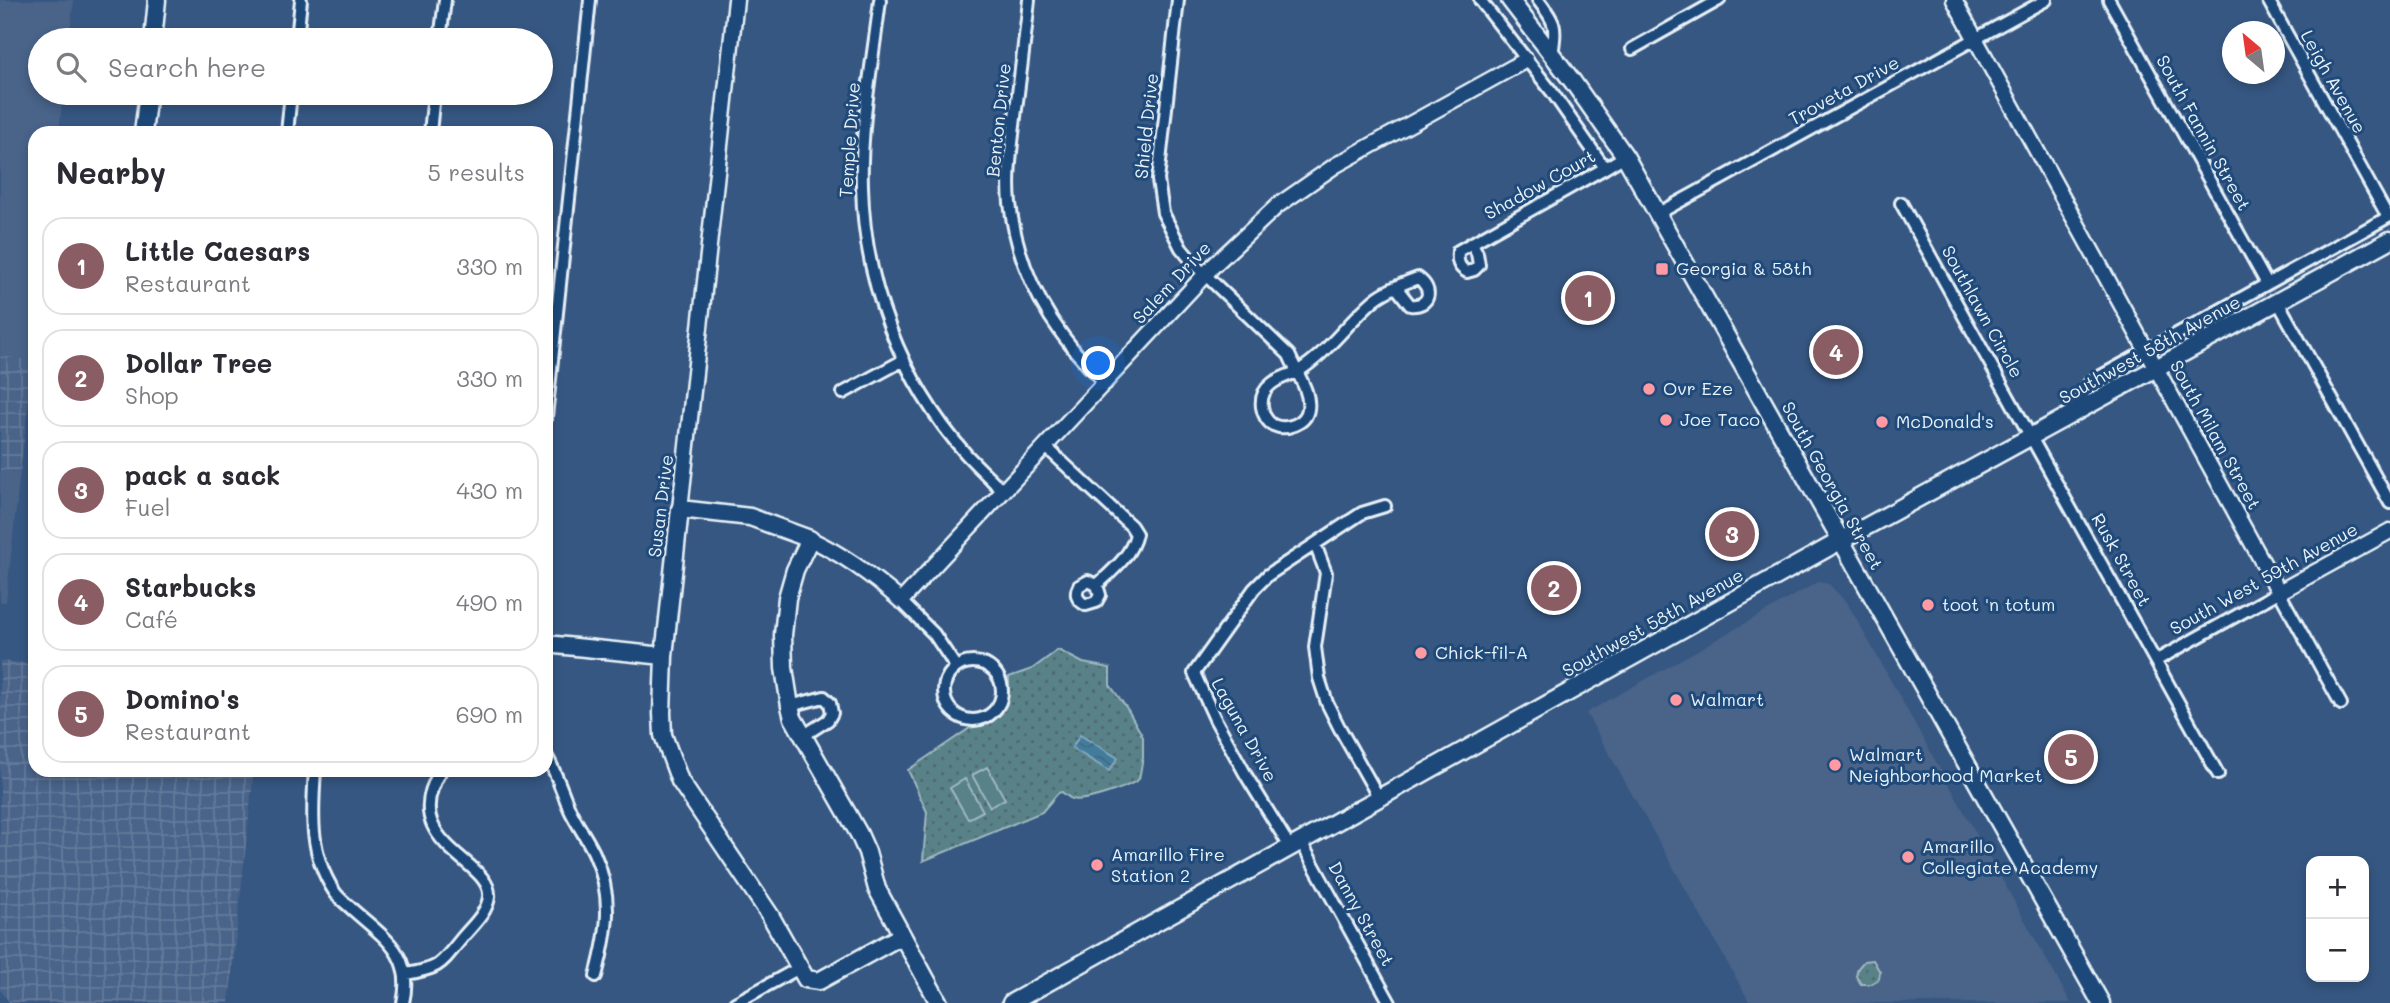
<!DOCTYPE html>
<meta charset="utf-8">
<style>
:root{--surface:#fff;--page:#f2f2f3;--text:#2b2b33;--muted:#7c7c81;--line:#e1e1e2;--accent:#8a5d65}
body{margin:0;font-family:Mali,sans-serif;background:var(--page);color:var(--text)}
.controls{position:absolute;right:21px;bottom:21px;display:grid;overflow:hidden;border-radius:14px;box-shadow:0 4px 10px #0003}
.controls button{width:63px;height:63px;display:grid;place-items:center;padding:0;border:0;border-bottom:2px solid var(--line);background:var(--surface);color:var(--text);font:35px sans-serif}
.compass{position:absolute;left:2222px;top:21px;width:63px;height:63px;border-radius:50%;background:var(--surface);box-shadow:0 4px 10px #0003;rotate:331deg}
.you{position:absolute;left:1099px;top:364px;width:24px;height:24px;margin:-18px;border:5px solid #fff;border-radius:50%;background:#1a73e8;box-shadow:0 0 0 10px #1a73e833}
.badge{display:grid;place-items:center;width:46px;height:46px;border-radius:50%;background:var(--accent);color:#fff;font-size:23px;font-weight:700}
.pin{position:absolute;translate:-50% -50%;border:4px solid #fff;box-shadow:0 2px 7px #0006}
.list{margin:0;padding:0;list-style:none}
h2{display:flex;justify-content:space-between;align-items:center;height:91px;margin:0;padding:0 28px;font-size:30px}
h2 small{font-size:23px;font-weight:400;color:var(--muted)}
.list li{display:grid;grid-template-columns:46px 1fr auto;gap:21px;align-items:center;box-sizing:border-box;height:98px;margin:0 14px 14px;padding:0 14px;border:2px solid var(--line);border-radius:21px}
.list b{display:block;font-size:26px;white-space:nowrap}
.list p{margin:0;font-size:23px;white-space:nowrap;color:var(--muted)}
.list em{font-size:23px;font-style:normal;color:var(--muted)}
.icon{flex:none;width:38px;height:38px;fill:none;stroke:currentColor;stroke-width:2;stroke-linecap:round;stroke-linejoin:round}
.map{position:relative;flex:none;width:2390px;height:1003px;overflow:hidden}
.search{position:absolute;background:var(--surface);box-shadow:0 4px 10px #0003;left:28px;top:28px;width:525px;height:77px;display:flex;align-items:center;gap:18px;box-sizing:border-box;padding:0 24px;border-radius:38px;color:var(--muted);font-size:26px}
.panel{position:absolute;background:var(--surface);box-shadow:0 4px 10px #0003;left:28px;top:126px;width:525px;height:651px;border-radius:21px}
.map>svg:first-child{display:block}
.built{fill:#496389}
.industrial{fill:url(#industrial-grid)}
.grass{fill:url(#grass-dots);stroke:#a0b9c0;stroke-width:2}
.pitch{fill:#588188;stroke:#a0b9c0;stroke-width:2}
.water{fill:url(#water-waves);stroke:#85abc1;stroke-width:2}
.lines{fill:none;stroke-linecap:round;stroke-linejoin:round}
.minor-casing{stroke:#e8f1f8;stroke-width:16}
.tertiary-casing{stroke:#e8f1f8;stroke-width:19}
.secondary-casing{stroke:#e8f1f8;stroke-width:21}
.minor{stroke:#1f4a7a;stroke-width:10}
.tertiary{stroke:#1f4a7a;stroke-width:14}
.secondary{stroke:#1f4a7a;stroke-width:16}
.poi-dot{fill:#ff9aa2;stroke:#1f4a7a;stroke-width:2.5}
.labels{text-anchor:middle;stroke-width:6;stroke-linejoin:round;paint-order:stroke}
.street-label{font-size:18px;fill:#e8f1f8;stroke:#1f4a7a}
.poi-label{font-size:18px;fill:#e8f1f8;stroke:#1f4a7a;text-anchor:start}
</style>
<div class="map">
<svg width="2390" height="1003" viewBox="0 0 2390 1003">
<defs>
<pattern id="industrial-grid" width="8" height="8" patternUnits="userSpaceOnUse" patternTransform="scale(1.75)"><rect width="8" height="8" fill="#496389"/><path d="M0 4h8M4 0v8" fill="none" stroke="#637a9a"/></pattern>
<pattern id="grass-dots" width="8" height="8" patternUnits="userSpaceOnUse" patternTransform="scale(1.75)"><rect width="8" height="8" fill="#588188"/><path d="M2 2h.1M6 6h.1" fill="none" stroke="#50676c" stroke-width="1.8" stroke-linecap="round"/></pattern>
<pattern id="water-waves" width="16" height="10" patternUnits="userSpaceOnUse" patternTransform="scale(1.75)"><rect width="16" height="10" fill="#437c9d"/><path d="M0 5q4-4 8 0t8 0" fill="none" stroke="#446578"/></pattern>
</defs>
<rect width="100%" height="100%" fill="#365782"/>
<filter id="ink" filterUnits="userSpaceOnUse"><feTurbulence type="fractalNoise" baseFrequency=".0143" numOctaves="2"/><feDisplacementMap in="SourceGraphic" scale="14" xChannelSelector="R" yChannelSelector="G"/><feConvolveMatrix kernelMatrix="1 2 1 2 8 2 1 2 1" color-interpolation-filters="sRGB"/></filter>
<g filter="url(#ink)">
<path class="built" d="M0 0H74L69 40H40V93H63L59 133H35L34 360 0 356Z
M0 470 20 472 6 602H0Z
M1818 582 1829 584 1848 604 2071 1003H1750L1586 713Z"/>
<path class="industrial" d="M0 356 34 360 20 472 0 470Z
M0 661 35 664V770H254L229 1003H10L0 990Z"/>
<path class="grass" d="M1058 650 1083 663 1110 668V685L1128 710 1143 737V758L1139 779C1129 787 1084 803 1072 799 1071 799 1063 793 1062 792L1058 793 1042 812 923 861 927 812 908 770 970 728 987 724 1002 713 1009 694V677L1032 669Z
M1873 960 1880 972 1879 979 1870 984H1861L1856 976 1858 968 1864 961Z"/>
<path class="pitch" d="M987 767 1005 799 990 807 972 775Z
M965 779 983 811 968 819 950 788Z"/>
<path class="water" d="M1080 735 1118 758 1109 771 1072 748Z"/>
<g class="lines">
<defs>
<path id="minor" d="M880 0C873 60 860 125 862 186 864 283 901 381 966 454 978 467 991 479 1004 492
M1029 0C1025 39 1020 78 1015 117 1012 145 1007 174 1010 203 1018 275 1054 335 1106 384
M1178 0 1158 180 1163 213 1181 248 1196 266 1289 355 1297 372C1328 353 1347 323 1374 300 1386 290 1404 283 1418 278 1434 289 1430 307 1410 305L1396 287
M1480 0 1552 92 1605 168
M1538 0C1557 24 1556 26 1552 56
M2109 0 2267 284
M2268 0 2388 217
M297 40 301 0
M440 40 445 0
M1632 49 1719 0
M287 133 291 93
M430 133 434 93
M1901 203 2218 774
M1659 213 2046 0
M1472 243 1477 253 1479 265 1474 270 1467 272C1458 267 1457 261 1458 251L1472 243 1605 168 1625 156
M2278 302 2390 503
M1297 372C1303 383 1310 396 1308 409 1306 424 1286 431 1273 425 1267 422 1263 414 1262 407 1259 385 1280 378 1297 372Z
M843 393 904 360
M2073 413 2090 382 2390 216
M546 417 590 0
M1046 447 1131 526 1136 534C1131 556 1113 570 1097 585L1088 581 1079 586C1074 595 1078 601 1086 605L1096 602 1100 595 1097 585
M1315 544 1326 573 1315 647 1319 678 1327 703 1339 727 1379 798
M901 601 934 634 956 667
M2157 660 2279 592 2341 704
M944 691a29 29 0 1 1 58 0a29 29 0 1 1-58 0Z
M790 706 824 697 830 703 832 713 828 720 803 736
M546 755C556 772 562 792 570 810 577 825 587 838 594 853 614 897 608 931 596 976
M315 770C312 813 309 853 334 891 338 898 347 904 353 910 385 938 414 955 403 1003
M1301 842 1390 1003
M1290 847 1247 777 1215 719 1194 673 1254 589 1268 575 1362 513 1385 506
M406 974C441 968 440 965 462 938 472 926 487 913 489 897 493 860 395 844 441 770
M735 1003 799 968"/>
<path id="tertiary" d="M1954 0 2279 592 2390 531
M680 509 736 0
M810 539C844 555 873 576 901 601L1213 266 1277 206 1336 165 1526 60"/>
<path id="secondary" d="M1510 0 1573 82 1625 156 2101 1003
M153 40 157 0
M143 133 148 93
M546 644 664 656
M901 936 819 981 806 979 770 915 680 781 663 735 662 713 664 656 680 509 750 517 810 539 795 570 787 598 783 635 784 668 790 706 793 718 859 834 867 852 877 889 939 1003
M1011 1003 1840 541 2390 240"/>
</defs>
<use href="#minor" class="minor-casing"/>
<use href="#tertiary" class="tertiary-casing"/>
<use href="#secondary" class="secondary-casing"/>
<use href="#minor" class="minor"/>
<use href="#tertiary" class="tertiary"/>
<use href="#secondary" class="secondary"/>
</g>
</g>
<g class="poi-dot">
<rect x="1655" y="262" width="14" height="14" rx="3.5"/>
<circle cx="1649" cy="389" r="7"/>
<circle cx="1666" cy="420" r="7"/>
<circle cx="1882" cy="422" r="7"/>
<circle cx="1928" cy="605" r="7"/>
<circle cx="1421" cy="653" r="7"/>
<circle cx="1676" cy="700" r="7"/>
<circle cx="1835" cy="765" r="7"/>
<circle cx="1908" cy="857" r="7"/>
<circle cx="1097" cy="865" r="7"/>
</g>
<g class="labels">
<g class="street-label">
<text transform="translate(2333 82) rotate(61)" y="6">Leigh Avenue</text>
<text transform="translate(1844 91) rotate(-29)" y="6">Troveta Drive</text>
<text transform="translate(999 120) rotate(-84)" y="6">Benton Drive</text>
<text transform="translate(1147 126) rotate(-84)" y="6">Shield Drive</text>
<text transform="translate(2203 133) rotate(61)" y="6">South Fannin Street</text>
<text transform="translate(850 140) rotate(-86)" y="6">Temple Drive</text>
<text transform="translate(1540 185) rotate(-29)" y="6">Shadow Court</text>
<text transform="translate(1172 283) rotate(-47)" y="6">Salem Drive</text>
<text transform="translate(1982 312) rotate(61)" y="6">Southlawn Circle</text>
<text transform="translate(2150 350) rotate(-29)" y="6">Southwest 58th Avenue</text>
<text transform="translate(2215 435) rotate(61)" y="6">South Milam Street</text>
<text transform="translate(1832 486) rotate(61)" y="6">South Georgia Street</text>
<text transform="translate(661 506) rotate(-83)" y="6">Susan Drive</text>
<text transform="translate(2121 560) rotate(61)" y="6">Rusk Street</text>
<text transform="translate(2264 579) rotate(-29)" y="6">South West 59th Avenue</text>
<text transform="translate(1653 623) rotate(-29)" y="6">Southwest 58th Avenue</text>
<text transform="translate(1244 730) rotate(61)" y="6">Laguna Drive</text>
<text transform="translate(1361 914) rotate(61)" y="6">Danny Street</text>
</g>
<g class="poi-label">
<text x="1676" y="275">Georgia &amp; 58th</text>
<text x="1663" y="395">Ovr Eze</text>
<text x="1680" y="426">Joe Taco</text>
<text x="1896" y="428">McDonald's</text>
<text x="1942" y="611">toot 'n totum</text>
<text x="1435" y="659">Chick-fil-A</text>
<text x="1690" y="706">Walmart</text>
<text x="1849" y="761">Walmart<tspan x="1849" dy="21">Neighborhood Market</tspan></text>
<text x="1922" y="853">Amarillo<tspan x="1922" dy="21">Collegiate Academy</tspan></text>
<text x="1111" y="861">Amarillo Fire<tspan x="1111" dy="21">Station 2</tspan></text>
</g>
</g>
</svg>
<div class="controls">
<button>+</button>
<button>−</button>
</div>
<svg class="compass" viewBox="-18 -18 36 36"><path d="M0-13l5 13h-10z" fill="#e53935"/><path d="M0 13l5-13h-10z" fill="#7c7c81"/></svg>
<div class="you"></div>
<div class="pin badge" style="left:1588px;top:298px">1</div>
<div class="pin badge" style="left:1554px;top:588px">2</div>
<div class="pin badge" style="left:1732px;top:534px">3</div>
<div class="pin badge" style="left:1836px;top:352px">4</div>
<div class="pin badge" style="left:2071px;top:757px">5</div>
<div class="search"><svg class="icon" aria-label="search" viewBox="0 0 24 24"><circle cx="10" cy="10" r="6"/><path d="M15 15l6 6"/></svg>Search here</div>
<section class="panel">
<h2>Nearby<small>5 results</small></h2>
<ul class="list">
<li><span class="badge">1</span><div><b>Little Caesars</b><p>Restaurant</p></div><em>330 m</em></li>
<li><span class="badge">2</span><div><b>Dollar Tree</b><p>Shop</p></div><em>330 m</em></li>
<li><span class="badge">3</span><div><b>pack a sack</b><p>Fuel</p></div><em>430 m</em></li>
<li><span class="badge">4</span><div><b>Starbucks</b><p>Café</p></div><em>490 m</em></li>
<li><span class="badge">5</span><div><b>Domino's</b><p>Restaurant</p></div><em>690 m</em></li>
</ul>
</section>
</div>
